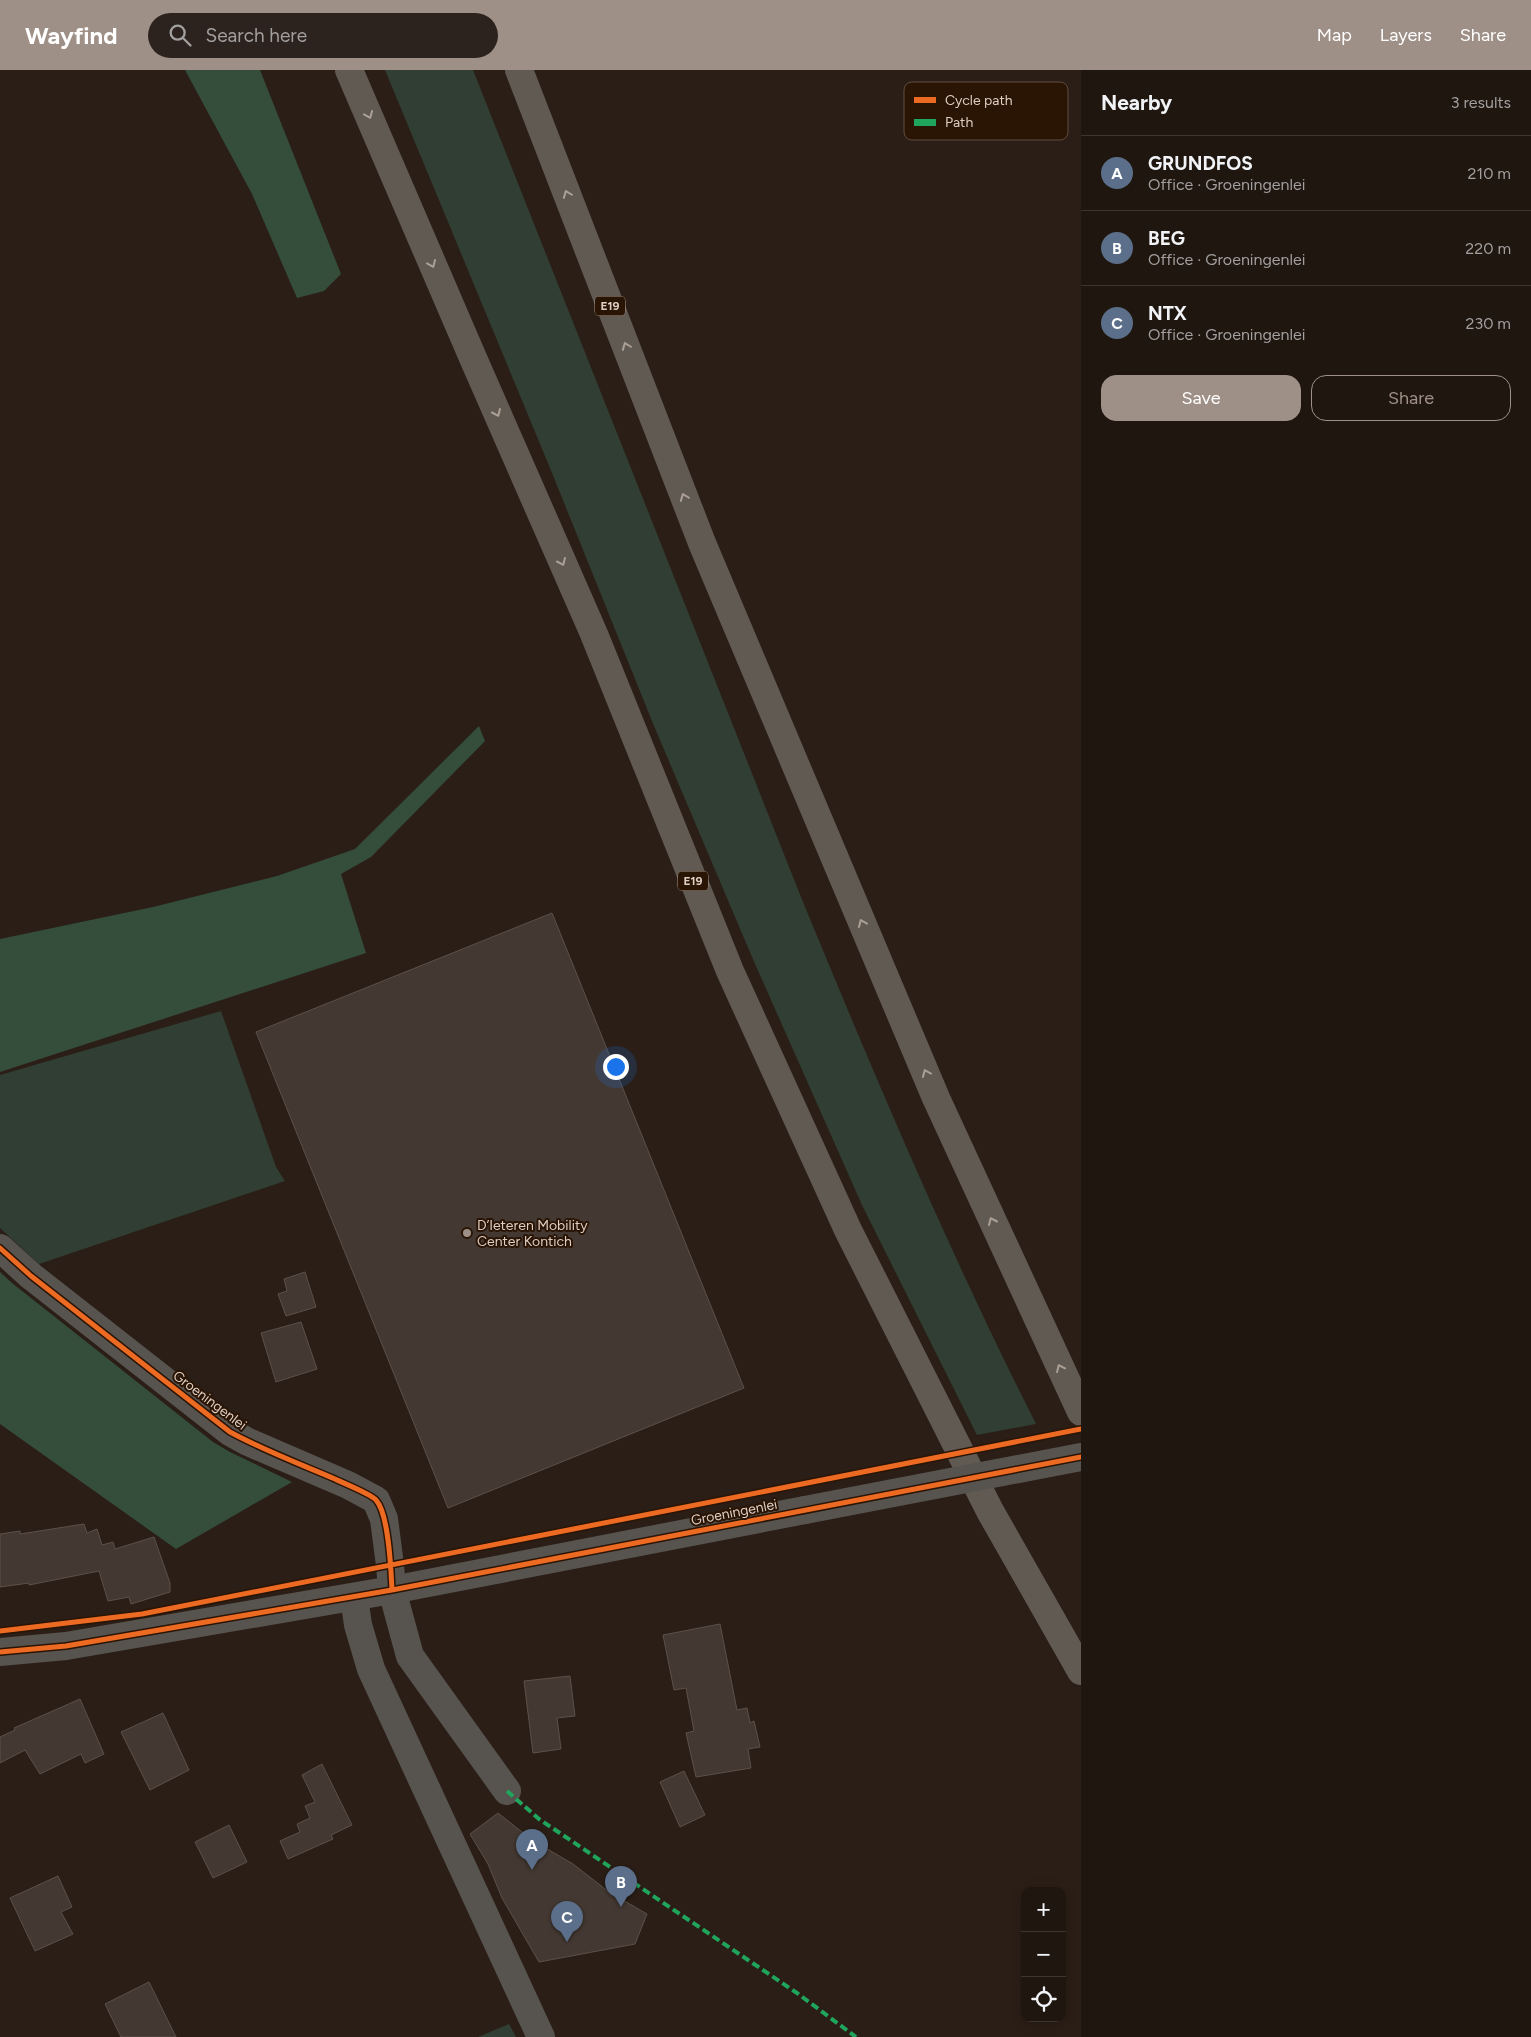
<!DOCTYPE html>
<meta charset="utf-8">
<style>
:root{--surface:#201610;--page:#2d231e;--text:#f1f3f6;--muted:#a29f9f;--line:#3d3530;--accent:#9f9087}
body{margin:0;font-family:Figtree,sans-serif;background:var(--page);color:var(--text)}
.controls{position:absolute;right:15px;bottom:15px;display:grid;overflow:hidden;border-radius:10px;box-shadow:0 2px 12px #0003}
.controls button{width:45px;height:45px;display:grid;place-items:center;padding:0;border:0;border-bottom:1px solid var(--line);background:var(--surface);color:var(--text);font:25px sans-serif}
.you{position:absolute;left:615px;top:996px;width:18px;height:18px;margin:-12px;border:4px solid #fff;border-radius:50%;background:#1a73e8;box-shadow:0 0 0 8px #1a73e833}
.badge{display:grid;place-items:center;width:32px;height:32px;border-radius:50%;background:var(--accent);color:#fff;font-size:16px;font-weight:700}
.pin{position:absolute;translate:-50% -41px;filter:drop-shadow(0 1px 2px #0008)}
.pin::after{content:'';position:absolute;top:26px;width:18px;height:15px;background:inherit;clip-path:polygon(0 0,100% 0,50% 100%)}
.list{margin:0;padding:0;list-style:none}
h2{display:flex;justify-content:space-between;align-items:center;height:65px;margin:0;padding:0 20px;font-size:21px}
h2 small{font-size:16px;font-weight:400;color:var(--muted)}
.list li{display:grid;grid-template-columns:32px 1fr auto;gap:15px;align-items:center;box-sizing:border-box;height:75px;padding:0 20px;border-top:1px solid var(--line)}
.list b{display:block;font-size:19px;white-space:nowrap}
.list p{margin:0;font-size:16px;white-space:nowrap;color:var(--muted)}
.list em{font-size:16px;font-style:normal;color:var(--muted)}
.actions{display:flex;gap:10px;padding:15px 20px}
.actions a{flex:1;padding:11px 0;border:1px solid var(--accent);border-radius:15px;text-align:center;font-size:18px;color:var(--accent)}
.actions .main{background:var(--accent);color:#fff}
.icon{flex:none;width:28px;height:28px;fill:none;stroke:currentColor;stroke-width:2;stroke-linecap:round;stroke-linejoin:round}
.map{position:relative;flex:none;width:1081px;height:1967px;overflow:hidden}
header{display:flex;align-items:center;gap:30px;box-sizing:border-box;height:70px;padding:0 25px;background:var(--accent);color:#fff}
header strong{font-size:24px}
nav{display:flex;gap:28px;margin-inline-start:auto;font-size:18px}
.search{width:350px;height:45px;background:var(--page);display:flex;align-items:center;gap:12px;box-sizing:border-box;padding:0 18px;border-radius:28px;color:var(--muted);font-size:19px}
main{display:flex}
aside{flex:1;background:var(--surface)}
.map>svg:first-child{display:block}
.green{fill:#303e33}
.forest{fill:#344e3b}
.building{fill:#443932;stroke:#5c514a}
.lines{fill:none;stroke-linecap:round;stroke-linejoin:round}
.minor{stroke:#575450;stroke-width:28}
.tertiary{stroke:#575450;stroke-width:28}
.motorway{stroke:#605a52;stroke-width:28}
.tertiary-bridge{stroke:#575450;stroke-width:28}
.quiet{stroke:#20a55d;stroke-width:4;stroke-dasharray:8 4;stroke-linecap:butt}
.cycleway-casing{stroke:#2a1404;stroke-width:8}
.cycleway{stroke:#ed6a23;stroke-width:5}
.oneway{stroke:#aca096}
.poi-dot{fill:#9f9087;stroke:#2a1404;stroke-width:2}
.labels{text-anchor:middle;stroke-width:4;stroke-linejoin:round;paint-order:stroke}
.shield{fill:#2a1404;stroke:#a8968a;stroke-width:1}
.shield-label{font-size:12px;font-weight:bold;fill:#decec4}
.poi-label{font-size:14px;fill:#decec4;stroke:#2a1404;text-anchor:start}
.street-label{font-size:14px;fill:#decec4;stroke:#2a1404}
.key{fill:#2a1404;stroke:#604c3e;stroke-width:1}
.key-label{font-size:14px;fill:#decec4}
</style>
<header>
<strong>Wayfind</strong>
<div class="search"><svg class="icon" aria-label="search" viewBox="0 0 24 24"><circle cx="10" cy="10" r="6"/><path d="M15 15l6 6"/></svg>Search here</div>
<nav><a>Map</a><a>Layers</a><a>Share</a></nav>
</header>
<main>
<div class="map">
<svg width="1081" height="1967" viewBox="0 0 1081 1967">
<rect width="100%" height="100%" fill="#2b1e16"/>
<path class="green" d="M385 0H473L801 827C874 1005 949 1182 1036 1354L977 1365 862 1135 755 894 654 656 550 398Z
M221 941 276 1097 285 1111 39 1194 0 1158V1005Z
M509 1954 516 1967H478Z"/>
<path class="forest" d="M185 0H260L341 204 324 221 297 228 252 124Z
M479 656 485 671 371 787 341 804 366 883 0 1002V869L153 837 277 806 355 779Z
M0 1202 12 1213 213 1372 230 1382 292 1412 176 1479 0 1354Z"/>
<path class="building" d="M552 843 744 1318 448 1438 256 962Z
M305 1202 316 1237 286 1246 278 1224 287 1221 284 1209Z
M301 1252 317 1299 276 1312 261 1263Z
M84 1454 87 1463 97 1459 102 1475 113 1472 115 1479 154 1467 170 1513V1522L131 1534 129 1527 108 1531 99 1501 29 1515V1513L0 1517V1464L20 1461V1464Z
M720 1554 737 1640 747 1638 750 1653 754 1651 760 1677 748 1679 751 1698 696 1707 686 1663 694 1661 686 1618 674 1620 663 1565Z
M570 1606 575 1646 557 1648 561 1679 533 1683 524 1611Z
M80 1629 104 1684 85 1693 81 1684 40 1704 25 1680 0 1693V1667L15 1660 14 1658Z
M163 1643 189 1700 150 1720 121 1662Z
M322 1694 352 1755 331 1765 333 1769 288 1789 280 1771 300 1762 297 1754 310 1748 305 1736 315 1732 302 1705Z
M684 1701 705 1745 680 1757 660 1712Z
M498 1743 532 1770 573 1794 609 1822 647 1844 635 1874 539 1892 502 1828 488 1794 470 1764Z
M229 1755 247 1792 213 1808 195 1772Z
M58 1806 72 1837 61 1842 73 1864 35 1881 10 1828Z
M149 1912 176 1967H121L105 1934Z"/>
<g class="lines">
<path class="minor" d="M0 1178 31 1206 230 1362 248 1372 348 1415 376 1430 384 1449 390 1495 392 1520 410 1586 507 1721
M354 1527 358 1555 371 1599 541 1967"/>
<path class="tertiary" d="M0 1582 66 1576 392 1520 805 1440"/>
<path class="motorway" d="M349 0 473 288 594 564 730 901 848 1160 990 1441 1081 1601
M519 0 702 473 936 1028 1081 1342"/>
<path class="tertiary-bridge" d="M805 1440 1081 1387"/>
<path class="quiet" d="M507 1721 539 1749 797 1923 856 1967"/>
<defs>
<path id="cycleway" d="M0 1178 31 1206 230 1362C263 1380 300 1394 335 1409 343 1413 371 1424 376 1430 389 1444 391 1501 392 1520
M0 1561 142 1544 1081 1359
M0 1582 66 1576 392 1520 1081 1387"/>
</defs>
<use href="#cycleway" class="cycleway-casing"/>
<use href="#cycleway" class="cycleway"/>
</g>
<defs><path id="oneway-chevron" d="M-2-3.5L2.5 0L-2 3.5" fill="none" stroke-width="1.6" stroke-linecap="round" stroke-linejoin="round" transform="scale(1.25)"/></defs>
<g class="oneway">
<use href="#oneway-chevron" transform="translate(369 45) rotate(67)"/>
<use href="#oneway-chevron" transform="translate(567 124) rotate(-111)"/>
<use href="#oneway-chevron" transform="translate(432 194) rotate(67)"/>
<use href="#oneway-chevron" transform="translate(626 276) rotate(-111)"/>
<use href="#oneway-chevron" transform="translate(497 343) rotate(66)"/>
<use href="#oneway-chevron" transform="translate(684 427) rotate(-111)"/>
<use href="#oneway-chevron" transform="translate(562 492) rotate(66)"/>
<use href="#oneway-chevron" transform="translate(862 853) rotate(-113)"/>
<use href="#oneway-chevron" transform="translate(926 1003) rotate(-113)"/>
<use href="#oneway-chevron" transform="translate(992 1151) rotate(-114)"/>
<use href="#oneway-chevron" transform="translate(1060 1298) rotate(-115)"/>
</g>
<circle class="poi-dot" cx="467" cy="1163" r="5"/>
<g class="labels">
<g class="shield">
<rect x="595" y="226.5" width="30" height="19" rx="4"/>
<rect x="678" y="801.5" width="30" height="19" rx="4"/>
</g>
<g class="shield-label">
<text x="610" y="240">E19</text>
<text x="693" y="815">E19</text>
</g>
<g class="poi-label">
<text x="477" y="1160">D’Ieteren Mobility<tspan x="477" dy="16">Center Kontich</tspan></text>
</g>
<g class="street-label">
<text transform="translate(210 1330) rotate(37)" y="5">Groeningenlei</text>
<text transform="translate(734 1442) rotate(-11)" y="5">Groeningenlei</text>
</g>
</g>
<rect x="904" y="12" width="164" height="58" rx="8" class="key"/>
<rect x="914" y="27" width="22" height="6" fill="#ed6a23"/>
<rect x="914" y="49" width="22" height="7" fill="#20a55d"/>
<g class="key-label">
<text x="945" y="35">Cycle path</text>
<text x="945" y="57">Path</text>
</g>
</svg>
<div class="controls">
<button>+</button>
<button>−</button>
<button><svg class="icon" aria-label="locate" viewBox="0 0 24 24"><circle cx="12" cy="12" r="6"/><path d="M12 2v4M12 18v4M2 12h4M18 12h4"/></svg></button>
</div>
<div class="you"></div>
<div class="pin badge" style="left:532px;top:1800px;background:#5c6f8a">A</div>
<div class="pin badge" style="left:621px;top:1837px;background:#5c6f8a">B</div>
<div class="pin badge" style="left:567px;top:1872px;background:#5c6f8a">C</div>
</div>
<aside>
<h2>Nearby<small>3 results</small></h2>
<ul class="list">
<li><span class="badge" style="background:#5c6f8a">A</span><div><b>GRUNDFOS</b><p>Office · Groeningenlei</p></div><em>210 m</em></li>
<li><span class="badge" style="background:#5c6f8a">B</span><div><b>BEG</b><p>Office · Groeningenlei</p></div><em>220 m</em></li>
<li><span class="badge" style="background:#5c6f8a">C</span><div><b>NTX</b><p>Office · Groeningenlei</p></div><em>230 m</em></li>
</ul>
<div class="actions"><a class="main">Save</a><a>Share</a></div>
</aside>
</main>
